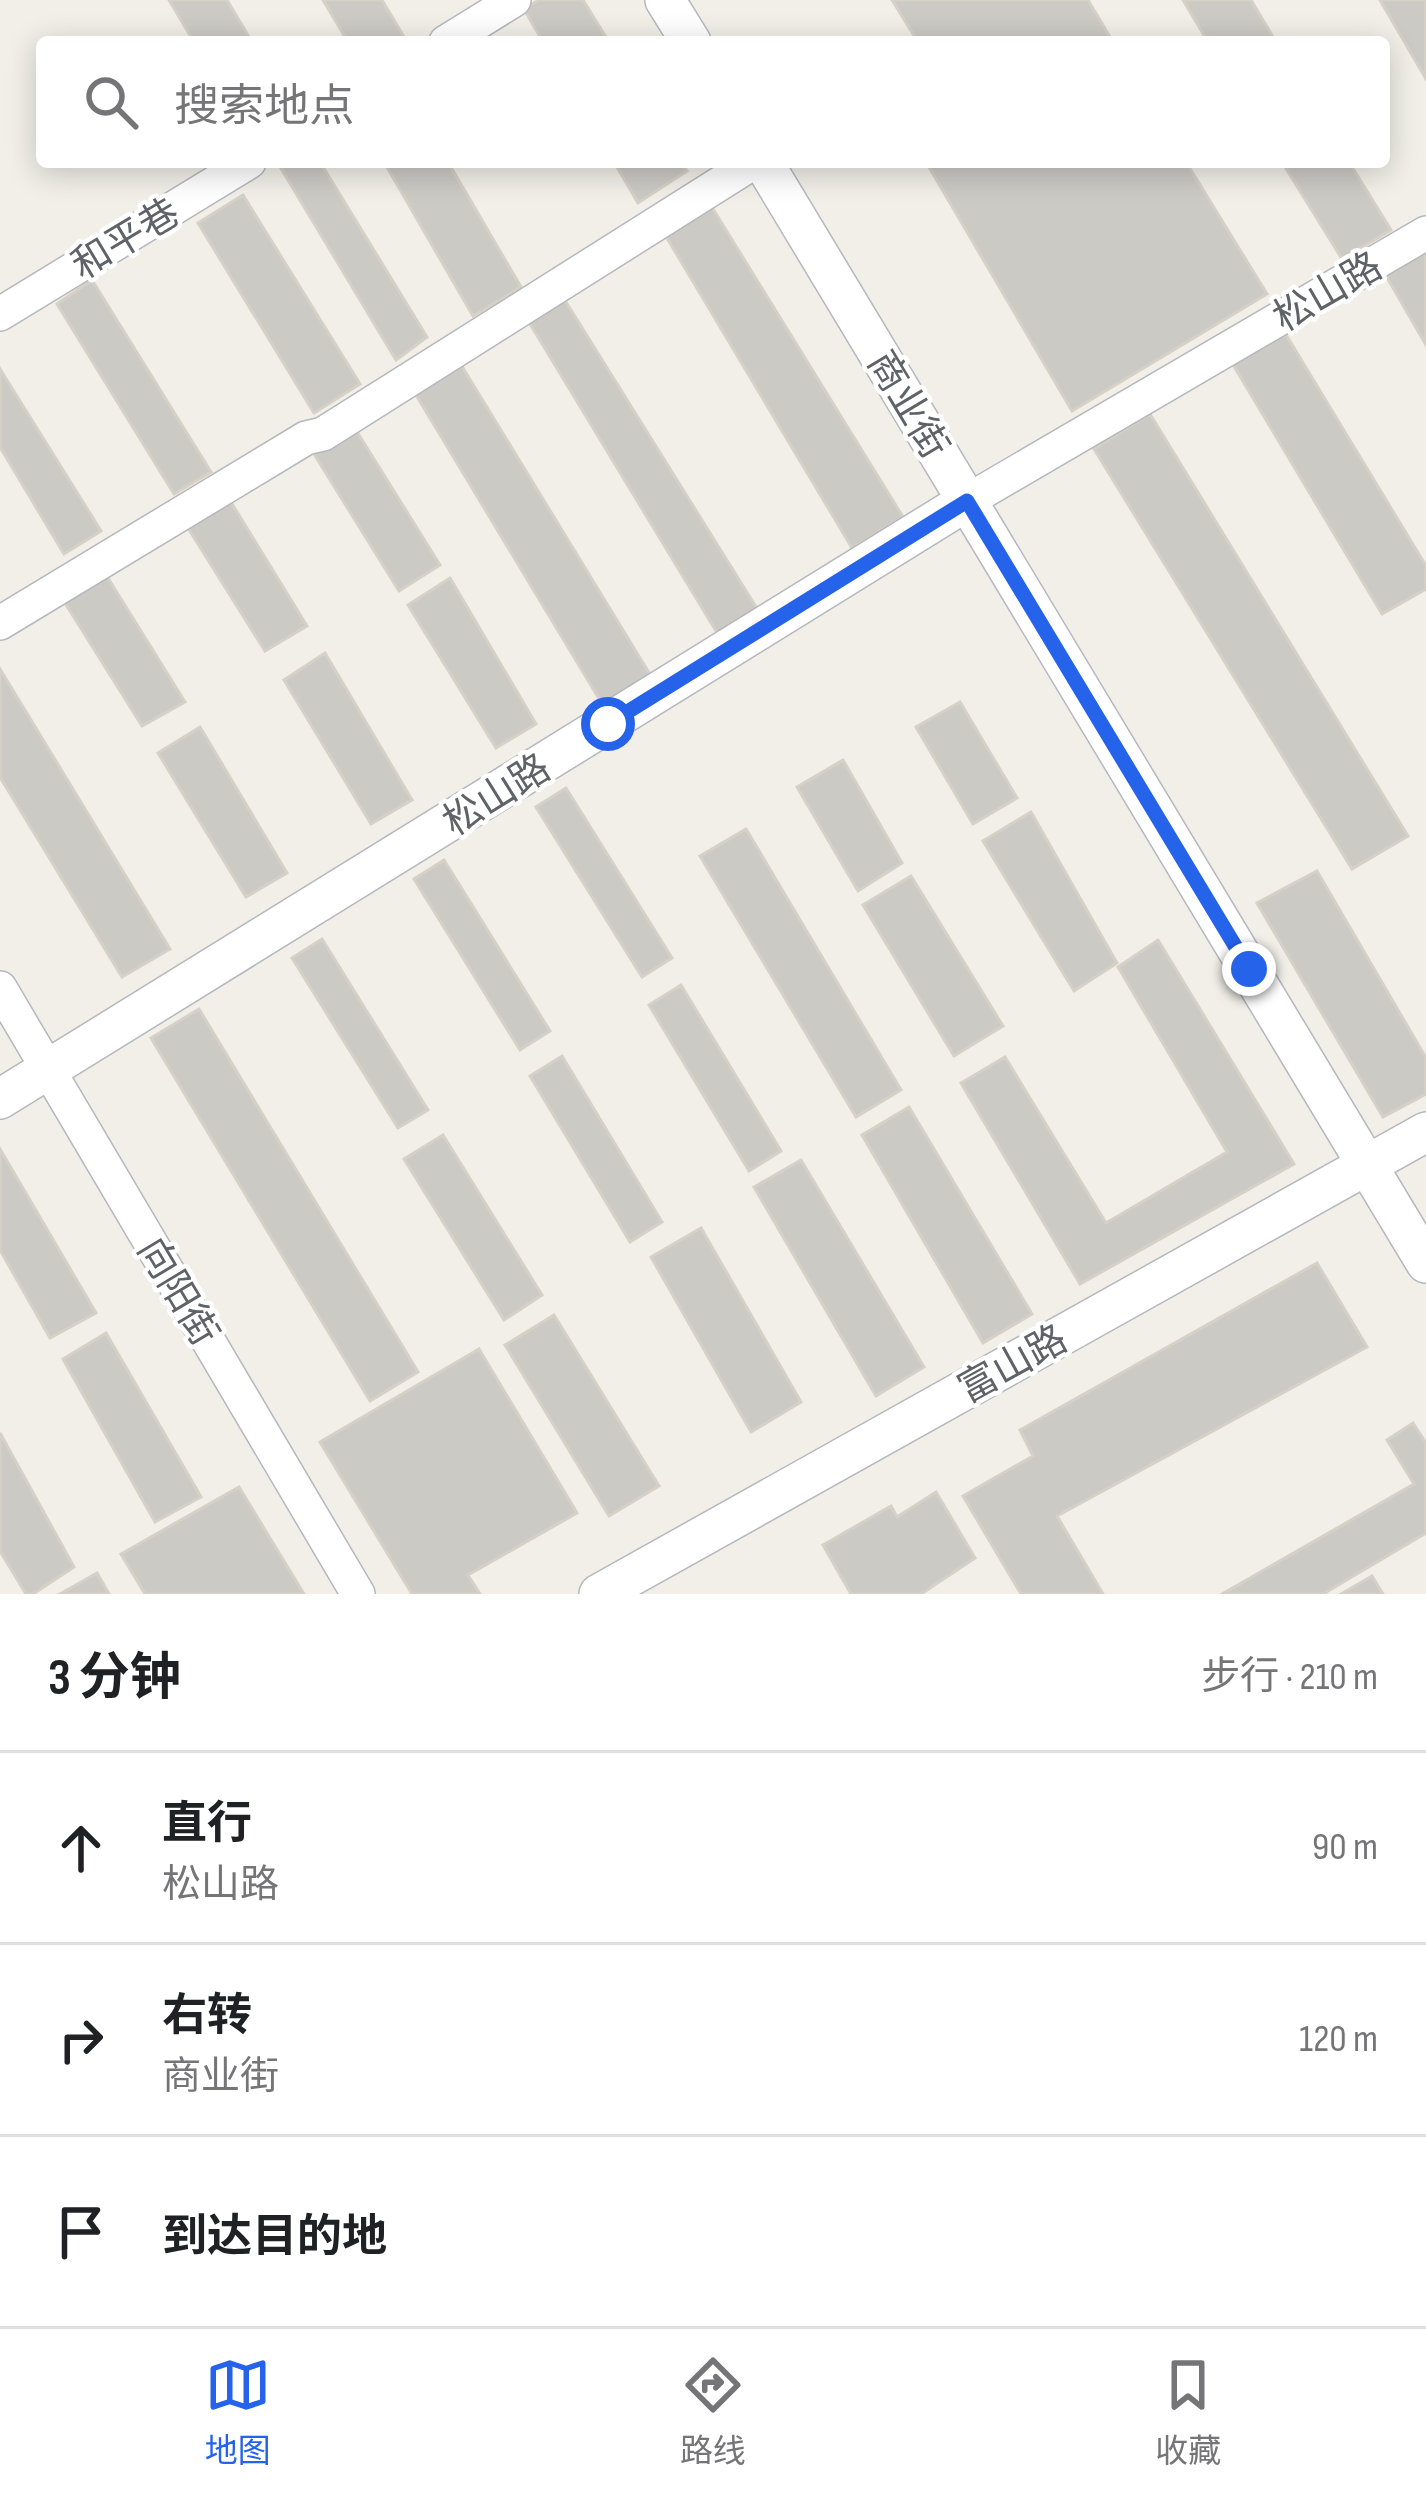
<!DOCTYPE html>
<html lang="zh">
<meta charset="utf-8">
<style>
:root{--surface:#fff;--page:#f6f6f6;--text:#202124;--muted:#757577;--line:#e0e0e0;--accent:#2563eb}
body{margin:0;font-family:"Sofia Sans Condensed","Noto Sans SC",sans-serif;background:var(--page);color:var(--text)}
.stop{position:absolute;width:36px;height:36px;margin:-27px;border:9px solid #2563eb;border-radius:50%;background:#fff}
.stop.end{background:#2563eb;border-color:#fff;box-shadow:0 3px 12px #0008}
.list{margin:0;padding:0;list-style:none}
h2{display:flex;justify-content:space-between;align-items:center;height:156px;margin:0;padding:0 48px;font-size:51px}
h2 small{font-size:39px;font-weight:400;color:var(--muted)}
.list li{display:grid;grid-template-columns:78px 1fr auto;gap:36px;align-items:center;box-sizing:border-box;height:192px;padding:0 48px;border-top:3px solid var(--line)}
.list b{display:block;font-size:45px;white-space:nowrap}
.list p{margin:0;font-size:39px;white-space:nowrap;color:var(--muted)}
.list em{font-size:39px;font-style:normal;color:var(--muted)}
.icon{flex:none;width:66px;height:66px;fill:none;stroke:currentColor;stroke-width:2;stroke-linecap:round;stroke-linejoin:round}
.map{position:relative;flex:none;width:1426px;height:1594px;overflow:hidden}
.search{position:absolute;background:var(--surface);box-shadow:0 6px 30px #0003;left:36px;right:36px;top:36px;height:132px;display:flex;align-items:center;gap:30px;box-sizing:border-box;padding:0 42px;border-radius:12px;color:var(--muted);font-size:45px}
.sheet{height:732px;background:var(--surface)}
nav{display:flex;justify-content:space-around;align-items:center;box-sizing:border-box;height:168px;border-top:3px solid var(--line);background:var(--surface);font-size:33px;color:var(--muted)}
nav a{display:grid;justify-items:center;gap:6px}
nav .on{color:var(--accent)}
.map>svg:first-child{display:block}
.building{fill:#cccac5;stroke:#d6d1c6;stroke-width:3}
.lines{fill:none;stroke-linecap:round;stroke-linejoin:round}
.minor-casing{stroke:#b5b8bc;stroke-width:36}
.tertiary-casing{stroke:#b5b8bc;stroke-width:42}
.minor{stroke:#fff;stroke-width:33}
.tertiary{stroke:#fff;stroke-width:39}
.route{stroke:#2563eb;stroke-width:15}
.labels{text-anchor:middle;stroke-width:9;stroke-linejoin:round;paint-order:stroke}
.street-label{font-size:39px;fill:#5f6368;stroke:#fff}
</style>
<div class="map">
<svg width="1426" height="1594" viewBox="0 0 1426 1594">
<rect width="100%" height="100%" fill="#f1efe8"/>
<path class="building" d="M169 0H227L252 42H194Z
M323 0H382L407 42H348Z
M539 0H583L609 42H543L524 9Z
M892 0H1088L1113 42H918Z
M1183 0H1251L1276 42H1208Z
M1380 0H1426V79Z
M285 162H320L427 337 396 360 279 165Z
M384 162H448L521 287 473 316Z
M614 162H681L687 171 638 203Z
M926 162H1186L1267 294 1072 411Z
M1282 162H1349L1391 230 1342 259Z
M243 195 360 384 314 413 198 223Z
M705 196 903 517 852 548 658 223Z
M1426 244V345L1381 267Z
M92 280 211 472 174 494 57 304Z
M556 286 758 610 719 636 521 309Z
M1285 333 1426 566V589L1382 614 1232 363Z
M452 350 651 676 604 707 407 380Z
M0 369 101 531 64 554 0 447Z
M1150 414 1408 836 1352 869 1094 449Z
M349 419 440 565 399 591 309 446Z
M226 494 307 626 265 651 183 520Z
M103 570 185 702 142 726 60 595Z
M450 578 536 724 496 748 408 605Z
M325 653 412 800 371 824 284 680Z
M0 669 170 949 122 977 0 777Z
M960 702 1017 798 973 824 916 727Z
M200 727 287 873 246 897 158 753Z
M843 760 902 863 858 891 797 787Z
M566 788 672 958 642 977 536 807Z
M1031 812 1117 963 1074 991 983 841Z
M746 829 901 1090 856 1117 700 856Z
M444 860 550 1031 520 1050 414 879Z
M1317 871 1426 1058V1094L1383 1117 1257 903Z
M911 876 1003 1026 954 1056 863 905Z
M322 939 428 1110 398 1128 292 958Z
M1158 940 1294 1164 1080 1284 961 1083 1005 1057 1106 1223 1227 1152 1118 967Z
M681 985 781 1151 749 1171 649 1005Z
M199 1009 418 1372 370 1401 151 1038Z
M562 1056 662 1222 630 1242 530 1076Z
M909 1107 1032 1314 983 1343 862 1135Z
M443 1135 542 1295 504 1320 404 1159Z
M0 1149 96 1313 50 1338 0 1250Z
M801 1160 924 1367 876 1396 754 1187Z
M701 1228 801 1402 751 1432 651 1257Z
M1317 1263 1367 1347 1057 1516 1103 1594H1021L963 1496 1033 1456 1020 1430Z
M554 1315 659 1486 609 1516 505 1345Z
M106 1333 201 1497 155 1522 63 1359Z
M479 1349 577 1513 468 1575 480 1594H412L320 1442Z
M1413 1423 1426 1443V1533L1323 1594H1222L1414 1484 1387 1440Z
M0 1433 74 1567 33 1594H26L0 1551Z
M239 1487 304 1594H145L121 1554Z
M936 1492 975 1558 921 1594H851L823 1545 891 1506 897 1517Z
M97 1573 109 1594H60Z
M1372 1576 1383 1594H1341Z"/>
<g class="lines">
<defs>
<path id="minor" d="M446 42 514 0
M0 314 249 162
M967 501 1426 233
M0 623 306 438 323 434 754 162
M0 988 358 1594"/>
<path id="tertiary" d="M665 0 691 42
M763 162 1426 1263
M0 1099 967 501
M599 1594 1426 1132"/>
</defs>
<use href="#minor" class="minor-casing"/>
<use href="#tertiary" class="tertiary-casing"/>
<use href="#minor" class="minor"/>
<use href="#tertiary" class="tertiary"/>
</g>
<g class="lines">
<path class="route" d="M608 724 967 501 1249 969"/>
</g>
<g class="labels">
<g class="street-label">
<text transform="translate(125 238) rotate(-31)" y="14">和平巷</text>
<text transform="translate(1327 291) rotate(-30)" y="14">松山路</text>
<text transform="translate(909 404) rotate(59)" y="14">商业街</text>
<text transform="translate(496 794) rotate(-32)" y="14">松山路</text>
<text transform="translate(179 1291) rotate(59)" y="14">向阳街</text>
<text transform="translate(1012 1363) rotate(-29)" y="14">富山路</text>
</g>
</g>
</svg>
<div class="stop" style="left:608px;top:724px"></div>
<div class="stop end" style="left:1249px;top:969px"></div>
<div class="search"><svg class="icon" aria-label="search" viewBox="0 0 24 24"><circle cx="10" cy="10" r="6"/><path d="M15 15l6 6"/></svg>搜索地点</div>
</div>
<section class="sheet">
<h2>3 分钟<small>步行 · 210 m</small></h2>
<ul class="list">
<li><svg class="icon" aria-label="ahead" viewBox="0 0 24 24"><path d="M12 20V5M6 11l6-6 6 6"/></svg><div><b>直行</b><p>松山路</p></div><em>90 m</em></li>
<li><svg class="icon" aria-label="right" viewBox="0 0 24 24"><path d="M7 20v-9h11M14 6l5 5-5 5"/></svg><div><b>右转</b><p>商业街</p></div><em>120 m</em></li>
<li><svg class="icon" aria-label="arrive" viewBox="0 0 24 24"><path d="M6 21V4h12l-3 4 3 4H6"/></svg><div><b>到达目的地</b></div></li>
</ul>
</section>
<nav>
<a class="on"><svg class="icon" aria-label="map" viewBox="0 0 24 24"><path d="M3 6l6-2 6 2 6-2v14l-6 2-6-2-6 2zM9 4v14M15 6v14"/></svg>地图</a>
<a><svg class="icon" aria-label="directions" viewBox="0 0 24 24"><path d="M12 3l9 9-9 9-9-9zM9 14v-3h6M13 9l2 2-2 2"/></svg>路线</a>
<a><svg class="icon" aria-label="saved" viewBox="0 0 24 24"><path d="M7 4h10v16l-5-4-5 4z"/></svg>收藏</a>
</nav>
